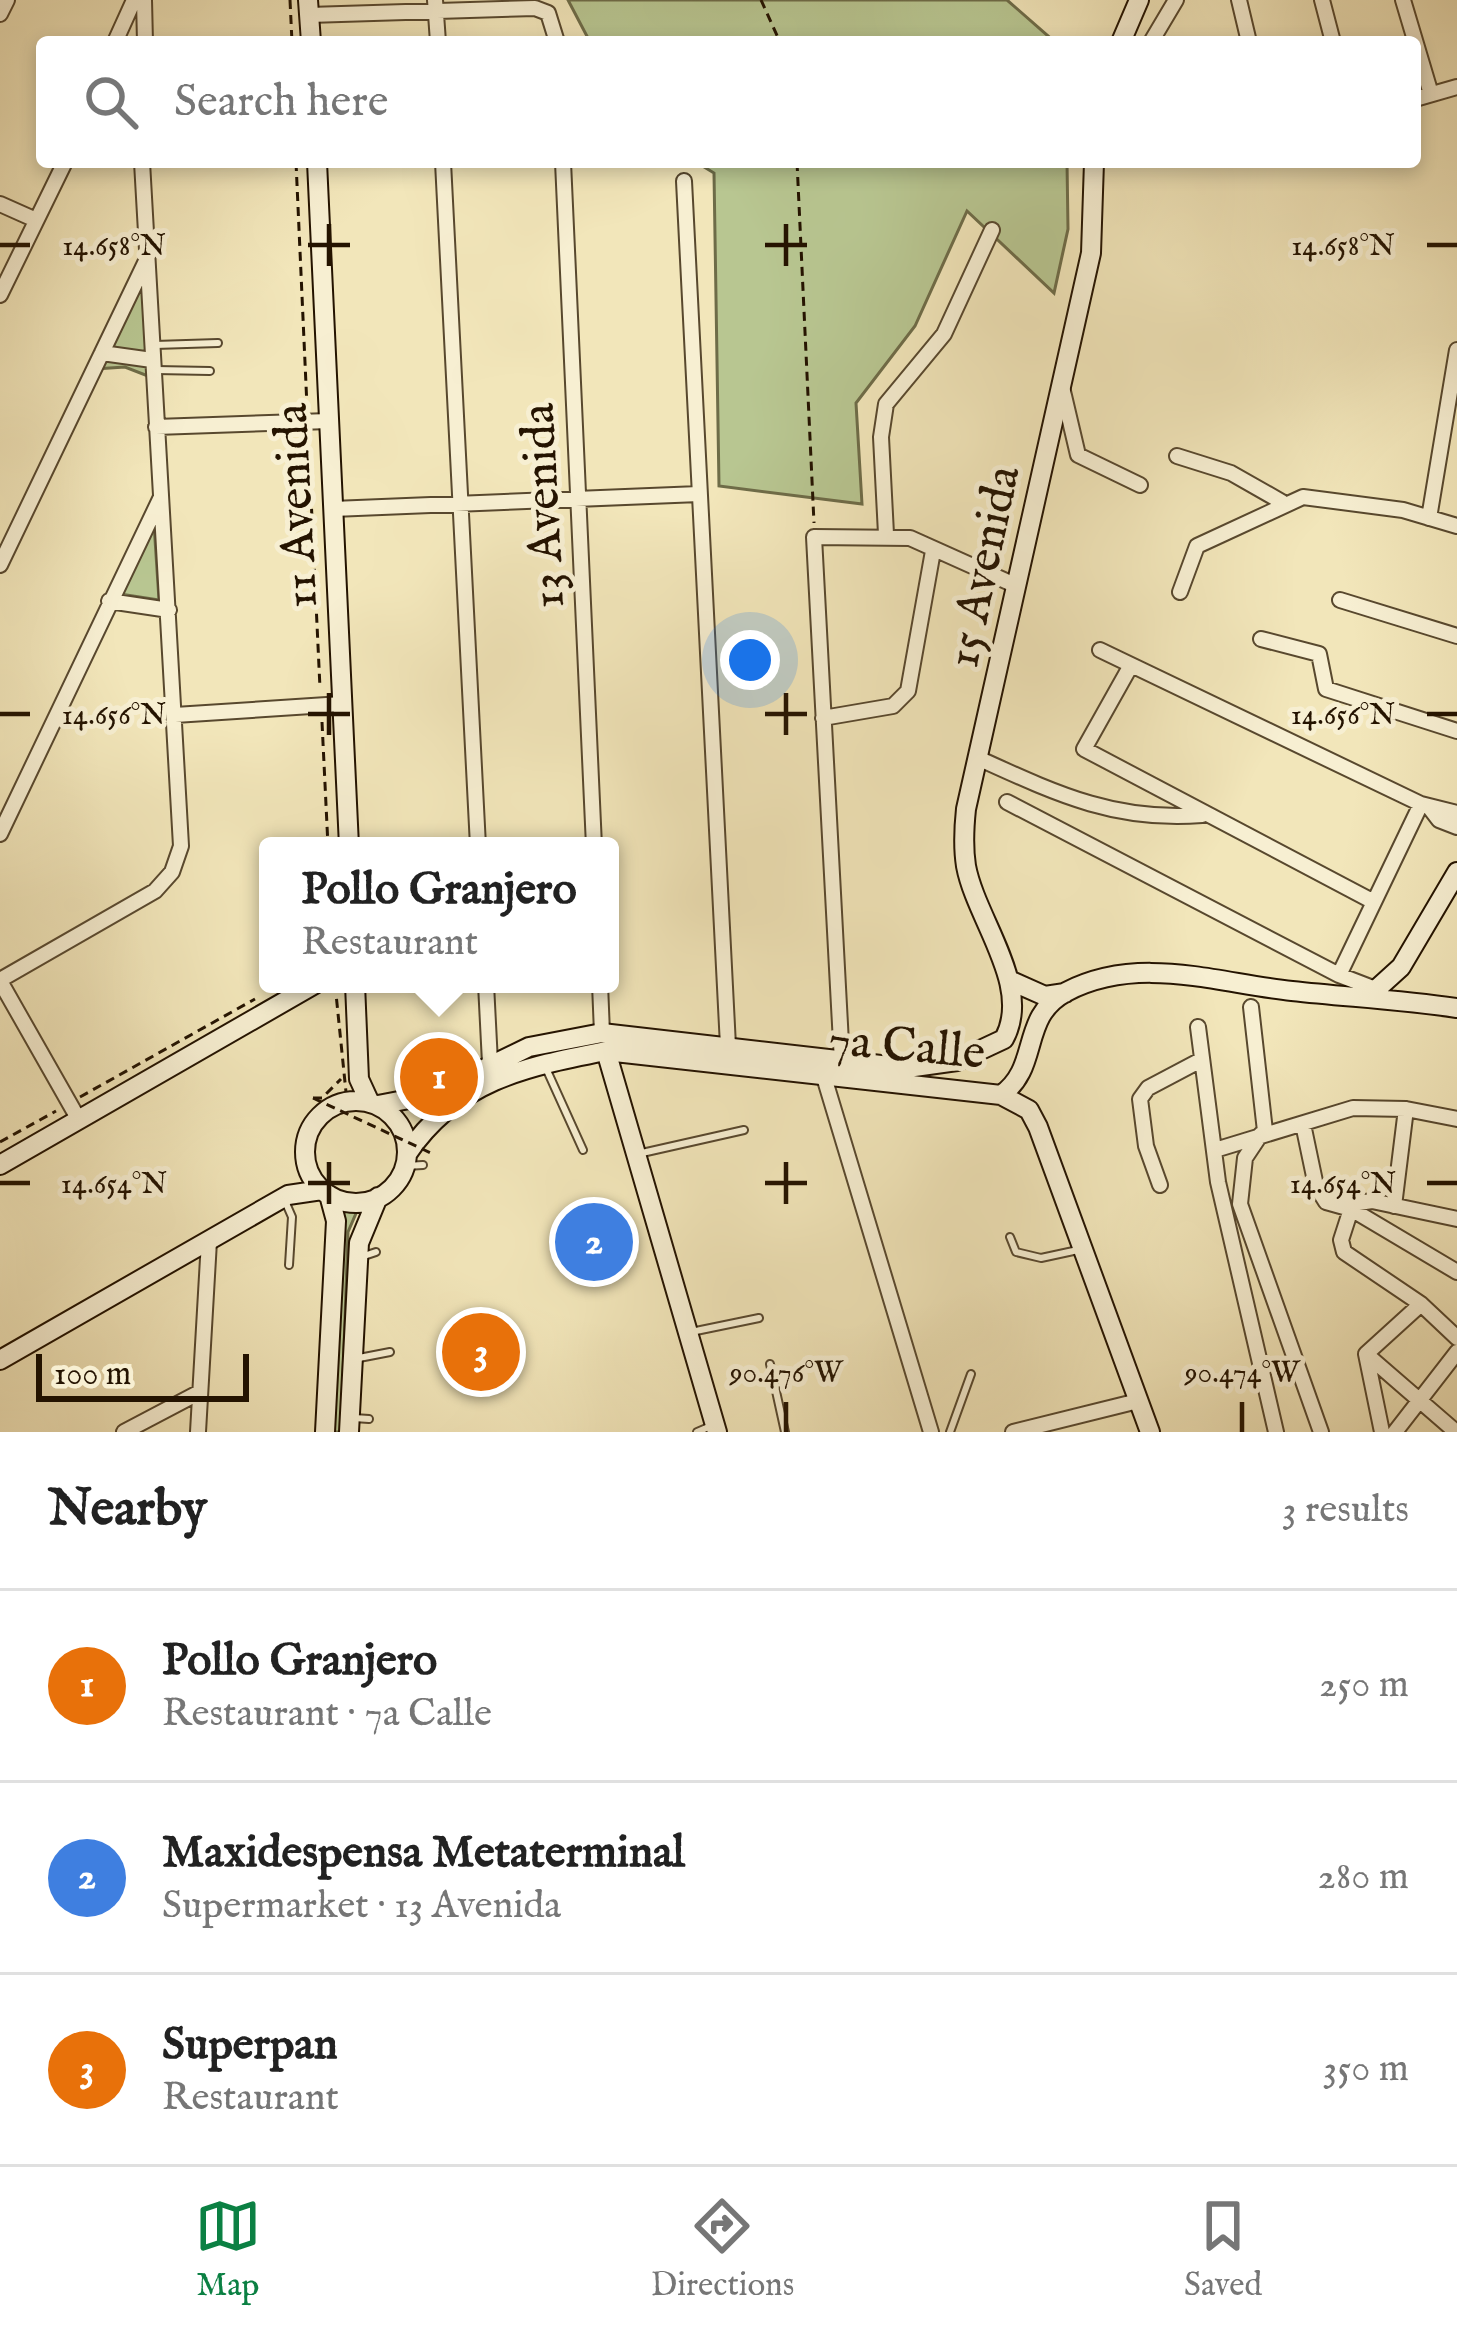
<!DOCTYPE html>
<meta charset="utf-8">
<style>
:root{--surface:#fff;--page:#f6f6f6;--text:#222;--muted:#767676;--line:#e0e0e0;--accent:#0b8043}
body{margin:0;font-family:"IM FELL English",serif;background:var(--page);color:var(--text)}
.scale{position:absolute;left:36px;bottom:30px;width:213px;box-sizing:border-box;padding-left:12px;border:6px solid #241300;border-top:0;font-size:33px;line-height:42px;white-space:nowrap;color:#241300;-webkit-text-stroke:9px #f7efd2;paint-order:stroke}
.you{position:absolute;left:750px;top:660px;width:42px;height:42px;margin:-30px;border:9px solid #fff;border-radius:50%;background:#1a73e8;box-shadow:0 0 0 18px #1a73e833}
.badge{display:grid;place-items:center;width:78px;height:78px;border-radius:50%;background:var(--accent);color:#fff;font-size:39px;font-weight:700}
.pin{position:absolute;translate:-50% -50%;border:6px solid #fff;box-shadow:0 3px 12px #0006}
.popup{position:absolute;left:259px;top:837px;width:360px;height:156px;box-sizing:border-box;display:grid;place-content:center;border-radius:12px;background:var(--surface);filter:drop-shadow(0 3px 9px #0005);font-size:39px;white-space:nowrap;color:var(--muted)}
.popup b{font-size:45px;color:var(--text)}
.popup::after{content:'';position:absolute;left:50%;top:100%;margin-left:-24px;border:24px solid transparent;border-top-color:var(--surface)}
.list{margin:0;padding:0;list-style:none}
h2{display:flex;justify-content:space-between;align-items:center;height:156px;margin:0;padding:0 48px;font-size:51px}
h2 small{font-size:39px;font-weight:400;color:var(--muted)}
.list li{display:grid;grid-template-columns:78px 1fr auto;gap:36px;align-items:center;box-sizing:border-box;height:192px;padding:0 48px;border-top:3px solid var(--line)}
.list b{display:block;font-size:45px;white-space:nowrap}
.list p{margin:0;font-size:39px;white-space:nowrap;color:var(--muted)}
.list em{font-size:39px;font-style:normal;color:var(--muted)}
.icon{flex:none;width:66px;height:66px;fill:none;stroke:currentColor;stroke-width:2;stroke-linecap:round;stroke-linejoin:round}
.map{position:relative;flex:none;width:1457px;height:1432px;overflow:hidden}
.search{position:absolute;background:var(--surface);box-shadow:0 6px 18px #0003;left:36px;right:36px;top:36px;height:132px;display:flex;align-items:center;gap:30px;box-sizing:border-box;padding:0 42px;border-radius:12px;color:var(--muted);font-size:45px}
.sheet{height:732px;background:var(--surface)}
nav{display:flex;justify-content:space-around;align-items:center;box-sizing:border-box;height:168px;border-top:3px solid var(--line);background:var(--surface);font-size:33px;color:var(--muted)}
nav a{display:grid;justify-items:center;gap:6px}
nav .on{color:var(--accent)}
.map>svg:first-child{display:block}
.green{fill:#b8c691;stroke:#6e6c48;stroke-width:3}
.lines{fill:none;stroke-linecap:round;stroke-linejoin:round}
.lane-casing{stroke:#58482e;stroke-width:10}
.street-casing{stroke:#58482e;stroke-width:18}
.secondary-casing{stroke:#241300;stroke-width:22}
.path{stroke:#241300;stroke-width:3;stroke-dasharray:9 6;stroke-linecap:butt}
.lane{stroke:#f7efd2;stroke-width:6}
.street{stroke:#f7efd2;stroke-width:14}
.secondary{stroke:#f7efd2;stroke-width:18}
.path-bridge{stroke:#241300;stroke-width:3;stroke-dasharray:9 6;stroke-linecap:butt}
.ticks{fill:none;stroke:#241300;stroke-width:4.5}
.labels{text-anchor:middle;stroke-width:10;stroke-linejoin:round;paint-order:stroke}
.street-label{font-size:48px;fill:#241300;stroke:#f7efd2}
.ticks-label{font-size:30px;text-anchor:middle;fill:#241300;stroke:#f7efd2;stroke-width:10;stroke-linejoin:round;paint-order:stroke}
</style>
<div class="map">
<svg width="1457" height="1432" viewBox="0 0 1457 1432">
<rect width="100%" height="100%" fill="#f2e6ba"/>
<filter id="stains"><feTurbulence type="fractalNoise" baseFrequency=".00167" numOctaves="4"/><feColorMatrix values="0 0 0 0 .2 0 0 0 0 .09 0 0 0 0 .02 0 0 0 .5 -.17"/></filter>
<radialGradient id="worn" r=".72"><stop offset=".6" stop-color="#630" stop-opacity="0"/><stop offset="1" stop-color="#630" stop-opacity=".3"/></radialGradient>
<path class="green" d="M568 0H1007L1055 42H590Z
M696 162H1067L1068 229 1054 293 967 211 915 326 856 403 862 504 719 486 714 173Z
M146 259 153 378 125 367 94 369Z
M154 524 159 600 120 594Z
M343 1211H357L348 1232 341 1432H334Z"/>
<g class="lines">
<defs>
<path id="lane" d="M155 345 218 343
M156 370 210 371
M545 1066 583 1150
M642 1153 744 1130
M405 1166 423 1165
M285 1201 292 1217 289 1265
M1010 1237 1016 1252 1041 1258 1078 1250
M361 1257 376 1252
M691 1332 759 1318
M359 1358 390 1352
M770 1364 785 1432
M354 1418 369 1419
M697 1432 711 1426
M950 1432 971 1374"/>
<path id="street" d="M144 0 145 42
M435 0 438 42
M1239 0 1249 42
M1322 0 1333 42
M1403 0 1431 94
M0 14 7 0
M309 15 535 8 548 13 557 42
M115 42 134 0
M1151 42 1176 0
M1415 99 1457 87
M443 162 478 846
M563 162 594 846
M684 181 728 1046
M0 204 36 220
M0 295 65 162
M102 353 152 360
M1062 387 1078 455 1140 485
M156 427 329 421
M1177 456 1231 473 1282 502
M333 509 699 494
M1429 518 1457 350
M886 534 881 437 886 404 944 334 992 230
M0 565 146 261
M1180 592 1197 546 1303 497 1403 510 1457 526
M1340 600 1457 636
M109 601 169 610
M1261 639 1319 654 1326 689 1457 731
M1100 650 1421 804 1457 813
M1130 667 1084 749 1374 902
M175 715 342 704
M823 718 893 706 908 691 933 551
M980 759C1057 794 1116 822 1202 815
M1007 802 1339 975 1378 990
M1429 807 1439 820 1457 827
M0 834 161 497
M1339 975 1421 804
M0 980 155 891 172 872 181 846 142 162
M0 981 79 1120
M486 984 490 1063
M600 984 602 1033
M1251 1007 1265 1131
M1198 1027 1218 1182 1276 1432
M842 1062 814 537 910 538 1017 586
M824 1077 931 1432
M1303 1124 1316 1186 1326 1202 1351 1209 1457 1272
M1261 1134 1245 1158 1240 1204 1321 1432
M1215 1150 1353 1108 1406 1109 1457 1119
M1160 1185 1146 1146 1140 1099 1148 1088 1201 1060
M1345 1205 1372 1201 1457 1219
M1394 1206 1406 1109
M1351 1209 1341 1240 1344 1252 1421 1304 1457 1338
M1366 1354 1456 1432
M1366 1354 1382 1432
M1366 1354 1421 1304
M124 1432 200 1392
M198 1432 209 1241
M1013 1432 1138 1401
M1395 1432 1457 1352"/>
<path id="secondary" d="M308 0 311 42
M1121 42 1139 0
M317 162 349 846
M1009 980 1045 996 1065 993
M355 984 359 1079 370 1103
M1369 996 1401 967 1457 872
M606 1051 717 1432
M1001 1095 1029 1110 1038 1127 1150 1432
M305 1152a51 51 0 1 1 102 0a51 51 0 1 1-102 0Z
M378 1105 430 1095 529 1047 602 1033 907 1068 957 1061 1004 1039C1033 986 976 920 966 866 963 847 964 828 966 809L1091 253 1094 162
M407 1154C456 1081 524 1067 606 1051L1001 1095C1041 1067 1019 1017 1066 992 1139 954 1216 983 1292 991 1347 997 1402 1000 1457 1008
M0 1165 315 984
M0 1360 288 1195 322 1190
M325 1432 336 1221 329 1195
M349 1432 359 1243 378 1197"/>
</defs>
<use href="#lane" class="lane-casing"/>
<use href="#street" class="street-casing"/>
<use href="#secondary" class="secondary-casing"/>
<path class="path" d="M290 0 292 42
M761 0 780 42
M296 162 307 407
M797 162 814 523
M308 434 320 688
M322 722 328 846
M335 984 347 1102
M80 1097 255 999
M313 1098H322L341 1079
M0 1142 56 1111"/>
<use href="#lane" class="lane"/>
<use href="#street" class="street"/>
<use href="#secondary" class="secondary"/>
<path class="path-bridge" d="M313 1098 433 1154"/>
</g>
<path class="ticks" d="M329 224V266M786 224V266M0 245H30M308 245H350M765 245H807M1427 245H1457M329 693V735M786 693V735M0 714H30M308 714H350M765 714H807M1427 714H1457M329 1162V1204M786 1162V1204M0 1183H30M308 1183H350M765 1183H807M1427 1183H1457M786 1402V1432M1242 1402V1432"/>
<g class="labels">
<g class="street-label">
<text transform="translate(294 506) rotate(-93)" y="17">11 Avenida</text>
<text transform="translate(541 506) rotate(-93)" y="17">13 Avenida</text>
<text transform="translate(981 566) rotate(-78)" y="17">15 Avenida</text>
<text transform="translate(907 1044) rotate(5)" y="17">7a Calle</text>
</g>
</g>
<g class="ticks-label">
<text x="114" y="255">14.658°N</text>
<text x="1343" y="255">14.658°N</text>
<text x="114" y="724">14.656°N</text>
<text x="1343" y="724">14.656°N</text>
<text x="114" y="1193">14.654°N</text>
<text x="1343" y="1193">14.654°N</text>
<text x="786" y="1382">90.476°W</text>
<text x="1242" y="1382">90.474°W</text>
</g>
<rect width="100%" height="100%" filter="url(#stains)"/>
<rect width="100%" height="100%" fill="url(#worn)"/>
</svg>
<div class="scale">100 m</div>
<div class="you"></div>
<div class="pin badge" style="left:439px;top:1077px;background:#e8710a">1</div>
<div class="popup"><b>Pollo Granjero</b>Restaurant</div>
<div class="pin badge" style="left:594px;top:1242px;background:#3f7fe0">2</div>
<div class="pin badge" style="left:481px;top:1352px;background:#e8710a">3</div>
<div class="search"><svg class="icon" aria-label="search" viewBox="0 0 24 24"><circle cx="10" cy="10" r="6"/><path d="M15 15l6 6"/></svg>Search here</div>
</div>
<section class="sheet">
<h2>Nearby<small>3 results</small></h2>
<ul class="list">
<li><span class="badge" style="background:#e8710a">1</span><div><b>Pollo Granjero</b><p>Restaurant · 7a Calle</p></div><em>250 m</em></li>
<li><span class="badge" style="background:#3f7fe0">2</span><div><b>Maxidespensa Metaterminal</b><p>Supermarket · 13 Avenida</p></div><em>280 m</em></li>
<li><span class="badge" style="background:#e8710a">3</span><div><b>Superpan</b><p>Restaurant</p></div><em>350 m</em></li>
</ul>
</section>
<nav>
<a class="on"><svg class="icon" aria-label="map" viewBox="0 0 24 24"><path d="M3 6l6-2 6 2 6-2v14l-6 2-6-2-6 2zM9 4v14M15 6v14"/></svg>Map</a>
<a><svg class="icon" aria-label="directions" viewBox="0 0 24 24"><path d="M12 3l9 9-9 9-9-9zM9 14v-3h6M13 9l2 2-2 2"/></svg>Directions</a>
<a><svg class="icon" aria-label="saved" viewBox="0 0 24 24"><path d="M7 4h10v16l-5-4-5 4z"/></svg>Saved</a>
</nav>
